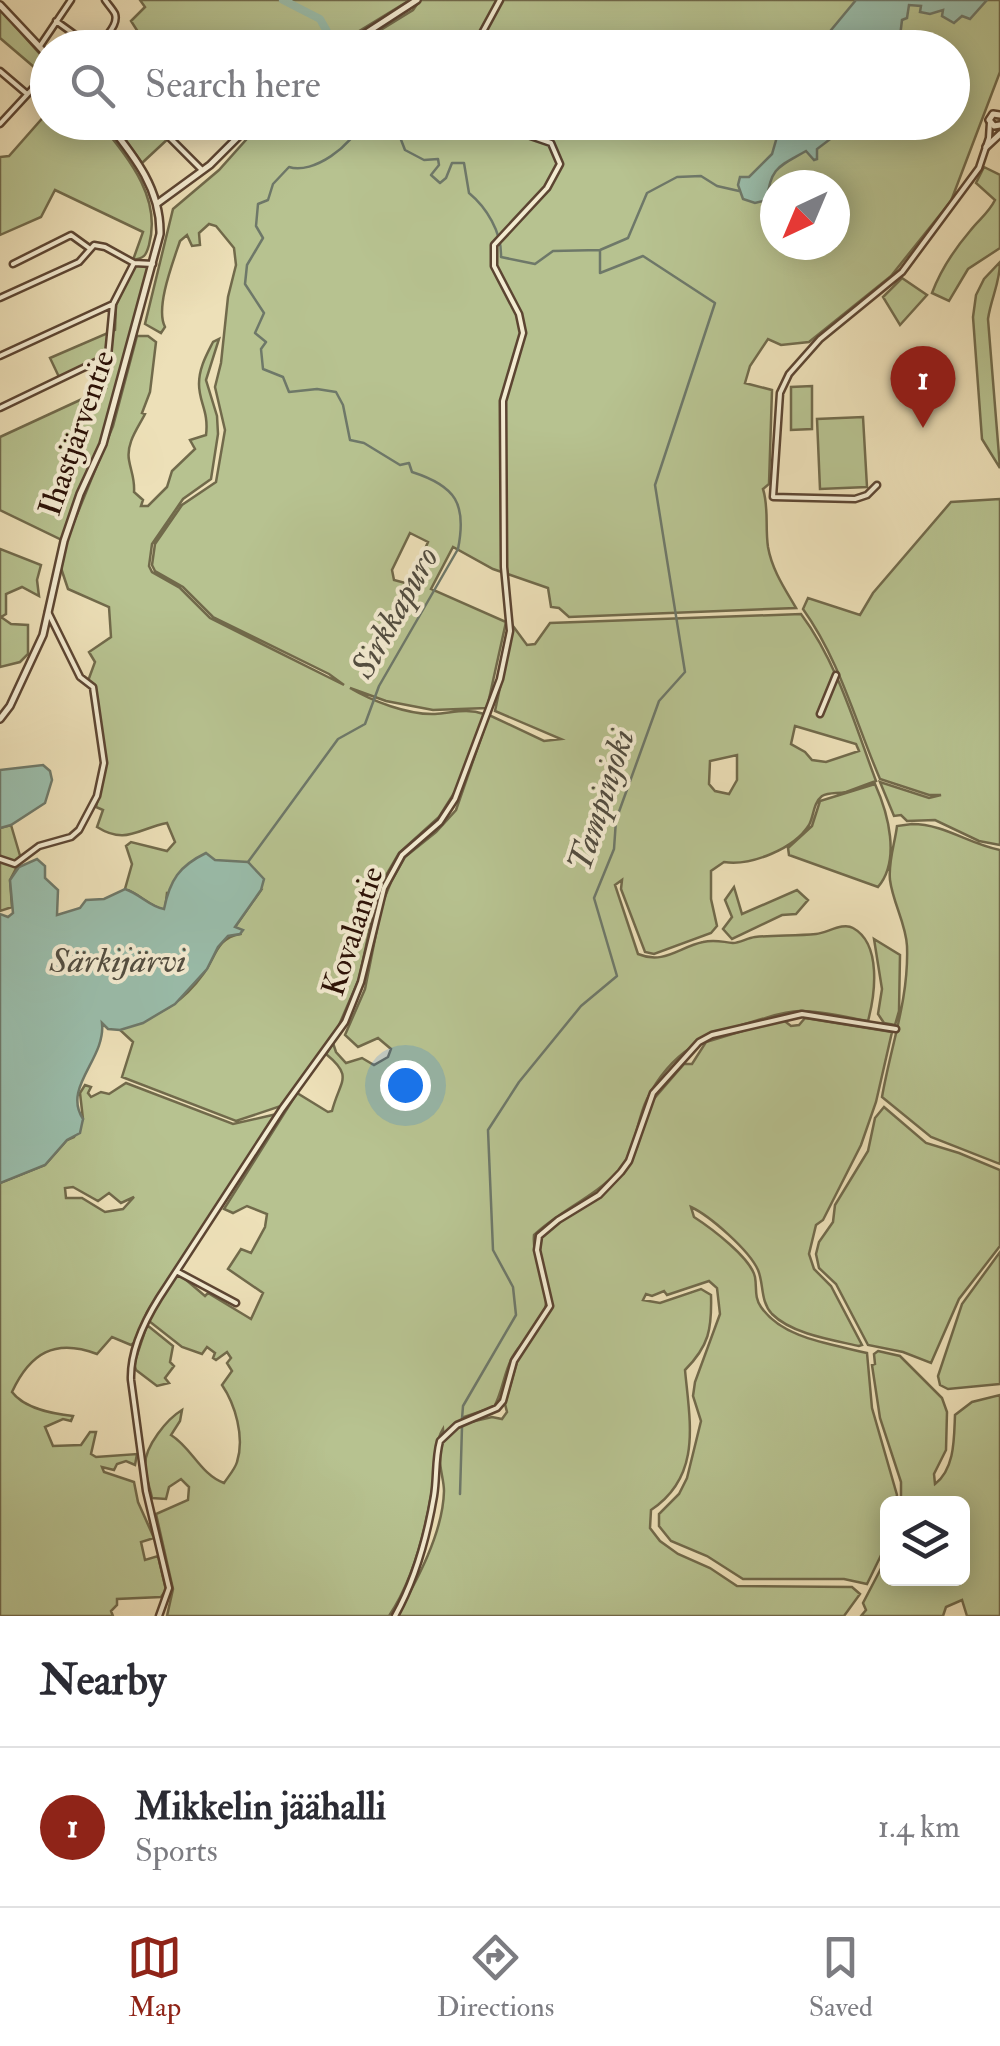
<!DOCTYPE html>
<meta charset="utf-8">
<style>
:root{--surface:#fff;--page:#f2f2f3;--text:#2b2b33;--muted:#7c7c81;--line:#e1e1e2;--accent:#8f2418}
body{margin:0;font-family:"IM FELL Double Pica",serif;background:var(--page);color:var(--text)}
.controls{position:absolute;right:30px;bottom:30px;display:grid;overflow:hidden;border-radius:15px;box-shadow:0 5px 25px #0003}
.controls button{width:90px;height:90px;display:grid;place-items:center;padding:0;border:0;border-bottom:2px solid var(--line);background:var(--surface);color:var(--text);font:50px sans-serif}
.compass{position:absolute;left:760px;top:170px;width:90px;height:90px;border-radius:50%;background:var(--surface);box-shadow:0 5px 25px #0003;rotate:224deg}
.you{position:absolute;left:405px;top:1085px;width:35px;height:35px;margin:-25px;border:8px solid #fff;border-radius:50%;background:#1a73e8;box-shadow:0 0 0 15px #1a73e833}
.badge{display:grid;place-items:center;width:65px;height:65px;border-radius:50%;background:var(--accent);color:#fff;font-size:32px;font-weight:700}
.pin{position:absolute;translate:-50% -82px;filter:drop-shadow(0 2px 5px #0008)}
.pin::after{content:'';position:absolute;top:52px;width:35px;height:30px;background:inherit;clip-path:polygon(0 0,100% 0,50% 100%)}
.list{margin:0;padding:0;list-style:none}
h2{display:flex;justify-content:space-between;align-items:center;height:130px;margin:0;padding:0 40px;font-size:42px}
h2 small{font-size:32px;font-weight:400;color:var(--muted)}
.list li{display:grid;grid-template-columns:65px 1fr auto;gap:30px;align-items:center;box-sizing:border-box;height:160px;padding:0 40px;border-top:2px solid var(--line)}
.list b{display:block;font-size:38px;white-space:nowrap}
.list p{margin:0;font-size:32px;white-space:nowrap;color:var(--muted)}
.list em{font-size:32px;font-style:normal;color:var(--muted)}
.icon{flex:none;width:55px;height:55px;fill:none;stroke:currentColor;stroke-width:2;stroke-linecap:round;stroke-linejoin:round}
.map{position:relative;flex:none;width:1000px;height:1616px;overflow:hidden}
.search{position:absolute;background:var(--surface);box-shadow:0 5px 25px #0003;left:30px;right:30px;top:30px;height:110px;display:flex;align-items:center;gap:25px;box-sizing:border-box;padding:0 35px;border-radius:55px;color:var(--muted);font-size:38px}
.sheet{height:290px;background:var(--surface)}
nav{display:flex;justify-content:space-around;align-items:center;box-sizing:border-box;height:140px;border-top:2px solid var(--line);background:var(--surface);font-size:28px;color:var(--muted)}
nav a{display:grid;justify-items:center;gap:5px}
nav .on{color:var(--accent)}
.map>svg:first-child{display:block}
.green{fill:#b7c290;stroke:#716a4b;stroke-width:2.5;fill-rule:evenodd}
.water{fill:#9abdab;stroke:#6e7869;stroke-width:2.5}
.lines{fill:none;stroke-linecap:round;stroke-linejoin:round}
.stream{stroke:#6e7869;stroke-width:2.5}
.river{stroke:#9abdab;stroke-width:8}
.minor-casing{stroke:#5c4532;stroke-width:9}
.tertiary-casing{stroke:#5c4532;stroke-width:10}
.minor{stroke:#f3ebd1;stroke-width:4}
.tertiary{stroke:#f3ebd1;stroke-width:5}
.labels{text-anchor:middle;stroke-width:8;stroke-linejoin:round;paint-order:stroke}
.street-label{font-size:32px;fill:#2b1106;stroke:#f3ebd1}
.water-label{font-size:35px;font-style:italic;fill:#524d40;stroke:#f3ebd1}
</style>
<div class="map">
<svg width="1000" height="1616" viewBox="0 0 1000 1616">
<rect width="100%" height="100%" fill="#ede0b8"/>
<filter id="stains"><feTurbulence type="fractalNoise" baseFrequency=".002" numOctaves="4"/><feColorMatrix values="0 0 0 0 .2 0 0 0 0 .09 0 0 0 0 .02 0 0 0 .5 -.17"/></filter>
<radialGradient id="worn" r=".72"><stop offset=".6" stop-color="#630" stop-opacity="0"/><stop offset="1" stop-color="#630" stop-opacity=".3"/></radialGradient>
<path class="green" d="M140 0H410L333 47H132L140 35 131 21 145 7Z
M420 0H1000V72L951 201 891 276 809 342 781 345 768 339 750 366 745 383 772 390 769 484 763 489C769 508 765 527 768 547 772 570 785 589 796 608L569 617 559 608 551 607 548 588 493 569 453 547 431 589 506 622 487 708 433 710 386 701 350 688C372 701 408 715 435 714 452 713 467 708 484 714L471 758 456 790 439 817 399 853 378 889 359 979 336 1032 281 1106 236 1121 122 1077 133 1042 120 1030C157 1014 179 1008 204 973 216 956 217 938 240 934L235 927 261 890 167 893 165 910C150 907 140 894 125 889L132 864 126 846 131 842 167 851 175 842 167 823C137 829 126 845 97 827L103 810 96 807C109 757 103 736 94 687L88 681 95 662 89 652 111 637 109 607 68 589 61 568 63 549 113 426 137 336H148L156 342 150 392 142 413 145 414C138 428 126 443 129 460 131 472 135 479 134 492L143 500 141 506H148L167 487 172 471 195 449 190 440 206 435C209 411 199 403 199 384 199 368 206 356 213 342L219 339 206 380 217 416 218 434 211 479 183 499 152 544 149 566 152 572 180 588 210 618 344 685 329 674 213 617 183 587 155 571 152 565 155 544 182 505 216 482 225 430 215 387 221 363 228 297 236 265 234 248 216 226 209 224 199 233 200 245 192 246 187 235 180 241C173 262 155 308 165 327L161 333 145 324 173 209 219 170 261 123 952 122V48L353 47 413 10ZM775 185H835V245H775ZM410 533 428 542 409 584 394 580 392 570Z
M0 9 47 62 41 73 0 38Z
M47 113 48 122 100 123C128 158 162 197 149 245 146 256 144 258 133 260L143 232 55 190 41 217 0 235V157L9 156Z
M113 123H185L142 163Z
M984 167 1000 175V248L968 269 949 301 932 293C941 269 953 251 970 231 979 219 988 214 995 200L976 183Z
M1000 262C1000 283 991 298 988 319L1000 468 982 439 973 317 976 295 984 279Z
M134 263 153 264 103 444 64 541 0 510V437L106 388 95 362 59 377 50 358 115 330 116 305Z
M902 278 927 295 900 325 883 297Z
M812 386V429L791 430V387Z
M863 417 867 487 820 489 817 419Z
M1000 499V845L979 841 935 820 907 821 901 815 894 816 880 782 929 798 941 795H929L880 779C855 721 840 661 803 609L808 598 860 615 873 593 951 502Z
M0 549 41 565 37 580 39 596 22 587 6 594V614L1 617 11 624 28 625V654L20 662 0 667Z
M801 614C837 662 855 725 876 781 866 784 856 789 846 792 838 794 829 792 822 796 813 803 814 816 809 825 794 849 751 866 724 862L711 871V899L717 926 711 933 654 954 645 952 621 889 622 880 615 885 638 954C664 965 679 947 703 942 715 939 722 942 733 943 740 943 747 938 755 937 775 935 796 936 816 934 827 933 843 922 853 928 882 944 875 995 868 1021 846 1017 822 1011 800 1011 784 1011 770 1017 755 1021 706 1035 672 1050 647 1099 636 1121 636 1151 619 1170 595 1197 560 1210 534 1235 532 1259 547 1280 546 1303 545 1323 522 1340 513 1356 504 1371 503 1391 494 1407L464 1417 462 1424 492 1417 502 1419 507 1412 505 1404 518 1358 552 1306C550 1282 531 1253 545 1231L598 1198 624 1172 637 1147 652 1101 684 1064H692L706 1042 782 1019 791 1026 799 1025 805 1018 892 1032 876 1102 861 1145 823 1220 816 1225 809 1254 814 1269 831 1286 862 1345 859 1346C832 1340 792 1334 772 1314 760 1301 764 1284 758 1270 749 1250 710 1216 691 1207L694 1217C711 1228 751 1258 755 1277 757 1288 754 1297 761 1307 783 1339 832 1344 867 1353L872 1408 897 1495 895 1503 888 1504 887 1543 867 1584 844 1579H743L707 1556 671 1541 659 1526V1514L679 1494 687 1478 701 1421 693 1396 695 1382 720 1314 717 1288 709 1281 667 1295 664 1291 652 1296 646 1294 643 1300 660 1303 701 1289 711 1295C712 1329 709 1346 685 1370 690 1423 702 1476 651 1510L650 1528 660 1541 678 1554 710 1568 737 1586 852 1587 860 1594 844 1616H397C417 1580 443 1533 444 1491 444 1481 440 1470 440 1460 439 1448 444 1440 443 1429 432 1448 436 1469 432 1490 425 1533 413 1580 389 1616H167L173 1589 156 1514 188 1500 189 1487 181 1479 169 1487 166 1499 152 1498C150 1488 145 1475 145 1465 145 1446 167 1419 182 1410L180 1421 171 1435C192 1448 200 1474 224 1483 228 1477 235 1469 237 1462 245 1437 235 1404 222 1385L232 1371 227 1363 231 1358 227 1352 216 1360 213 1358 215 1353 207 1347 202 1354 182 1347 149 1321 148 1318 178 1273 205 1296 208 1293 251 1319 263 1293 228 1269 241 1249 251 1253 265 1227 267 1214 247 1206 233 1213 224 1209 297 1093 328 1112 332 1111C340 1080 354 1077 326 1054L333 1043 336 1052 346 1063 362 1058 374 1065 388 1057 391 1049 378 1038 358 1047 345 1035 365 989 382 904 391 882 405 857 436 832 456 810 489 715 544 741 561 739 495 711 513 626 527 645 535 644 550 623ZM795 726 856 744 859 751 826 762 812 760 805 752 791 744ZM737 755V780L729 794 715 791 709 784 710 761Z
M875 784C888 813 901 860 878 887L789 855 788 848 812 826 820 801Z
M912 824C944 824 969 844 1000 850V1164L931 1137 882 1097C891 1045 909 999 907 946 906 924 893 903 890 880 888 862 895 843 897 826Z
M11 825 21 859 10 880 12 907 0 911V828Z
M734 887 742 914 797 890 808 900 796 914 782 915 732 939 723 929 732 917 725 900Z
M874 939 900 955 899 1011 895 1025 884 1023 878 1014 882 989Z
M126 1083 233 1124 277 1114 147 1312 135 1342 131 1345 112 1337 97 1354C55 1338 30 1353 12 1392 24 1408 53 1414 73 1416L71 1421 63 1419 45 1427 53 1446 81 1445 90 1432H96L91 1454 96 1457 137 1454 135 1465 126 1461 117 1464 114 1470 102 1467 104 1472 134 1482 138 1502 154 1538 141 1542 145 1560 158 1556 166 1590 161 1597 117 1599V1605L111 1611 113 1616H0V1183L45 1165 67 1140 74 1137 83 1119 80 1093 85 1085 91 1087 88 1093 91 1097 101 1092 109 1094ZM73 1187 98 1201 109 1193 121 1203 134 1197 123 1209 105 1212 82 1198H66L65 1188Z
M884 1107 926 1143 959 1153 1000 1170V1246L959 1299 931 1363 903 1352 868 1345 836 1284 819 1268 816 1254 819 1242 833 1222 835 1205 868 1151 875 1118Z
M1000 1252V1384L948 1389 940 1385 938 1376 962 1304Z
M147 1325 173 1346 170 1362 174 1366 165 1378 169 1383 157 1386 136 1370 134 1364Z
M878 1351 900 1356 942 1398 947 1412 946 1450 934 1474 935 1484C955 1469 954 1438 955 1415L972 1402 1000 1395V1616H967L962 1600 946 1607 943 1616H861L866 1610 863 1603 887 1557 888 1578H962V1504L901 1503V1482L880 1418 872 1365 875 1364 874 1354Z"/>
<path class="water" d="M856 0H987L970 19 962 16 954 23 942 16 943 10 930 14 920 12 921 6 909 5 907 18 902 20 899 45 894 47H817Z
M781 123H832L833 137 817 149V159L814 160 806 151C780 166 770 167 767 200L755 203 743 199 738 185 740 177H749L772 154Z
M43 765 50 771 52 780 45 803 11 825 0 828V770Z
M206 853 215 860 248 862 264 879 261 890 235 927 243 930 240 934 228 936 218 947 207 969 175 1004 143 1023 120 1030 108 1029 102 1023C106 1059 62 1087 83 1119L80 1133 67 1140 45 1165 0 1183V914L8 917 13 913 10 880 19 867 37 859 45 866V878L58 890 57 915 80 908 86 900 104 899 125 889C140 894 150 907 164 909 170 880 179 866 206 853Z"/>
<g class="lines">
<path class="stream" d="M388 122 396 127 405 150 424 160 438 159 439 165 431 175 440 183 446 178 452 163H464L469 193C486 207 502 232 501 257L535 264 553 251 600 250 628 238 647 193 677 177 701 176 717 186 739 191
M248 862 338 739 365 724 379 686 458 549C467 504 456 486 412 472L409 463 400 465 364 443 350 440 343 405 336 392 317 389 289 392 283 377 263 369 261 349 266 342 255 333 264 313 245 284 247 265 263 238 256 226 258 204 268 200 273 184 289 167C313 175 353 145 361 122
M462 1419 463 1406 516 1315 513 1287 493 1250 488 1130 519 1082 581 1006 617 976 594 898 614 849 616 820 659 701 685 672 655 485 715 303 643 256 600 273V250
M460 1494 462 1427"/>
<path class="river" d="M283 0 320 19 329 35"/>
<defs>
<path id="minor" d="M56 21 92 47C101 43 119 26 115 14 114 11 107 3 105 0
M40 46 71 0
M474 48 500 0
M0 71 27 94
M0 124 48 72
M170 138 202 170
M13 264 71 235 89 248
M0 298 79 262 94 245 105 247 134 263
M0 356 113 304
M0 408 108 356 113 304 134 263 153 264
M877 485 867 495 855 499 773 497 780 393 789 374 820 339 902 272 979 168 989 138 990 122
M820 714 836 675
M0 859 15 864 39 846 71 837 79 830 97 796 104 763 93 687 80 677 48 612
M178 1272 236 1303
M159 1616 169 1588 146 1491 131 1380C130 1352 144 1322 159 1298L282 1109 345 1022 361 982 384 888 402 855 440 822 455 799 500 679 510 631 504 567 503 401 523 333 519 314 494 266V245L547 188 560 164 551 143 490 122
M395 1616C415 1580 427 1537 434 1496 437 1478 435 1459 440 1441L457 1425 497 1408 503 1401 514 1361 550 1306 537 1250 539 1236 558 1220 599 1195 621 1172 629 1161 653 1093 699 1042 712 1035 802 1014 896 1029"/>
<path id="tertiary" d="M0 5 48 56
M343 48 417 0
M1000 115 993 114 989 120 994 126 1000 125
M986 147 1000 134
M158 203 210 165 253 122
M0 719 10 706 43 635 64 541 80 494 103 444 160 234C161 189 134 156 107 122"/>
</defs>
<use href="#minor" class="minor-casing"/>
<use href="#tertiary" class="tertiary-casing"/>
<use href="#minor" class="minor"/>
<use href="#tertiary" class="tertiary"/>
</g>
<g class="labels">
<g class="street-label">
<text transform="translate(76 433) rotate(-71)" y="11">Ihastjärventie</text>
<text transform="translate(352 931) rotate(-72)" y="11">Kovalantie</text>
</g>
<g class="water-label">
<text transform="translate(394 612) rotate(-61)" y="12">Sirkkapuro</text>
<text transform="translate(600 800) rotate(-72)" y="12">Tampinjoki</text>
<text x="118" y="972">Särkijärvi</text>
</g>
</g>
<rect width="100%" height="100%" filter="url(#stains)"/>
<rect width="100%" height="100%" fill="url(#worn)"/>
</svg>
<div class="controls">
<button><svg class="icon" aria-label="layers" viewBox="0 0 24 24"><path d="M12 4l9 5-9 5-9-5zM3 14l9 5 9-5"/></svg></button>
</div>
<svg class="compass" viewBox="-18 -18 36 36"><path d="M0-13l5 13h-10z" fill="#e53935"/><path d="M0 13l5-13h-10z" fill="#7c7c81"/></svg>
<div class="you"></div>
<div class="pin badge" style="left:923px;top:428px">1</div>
<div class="search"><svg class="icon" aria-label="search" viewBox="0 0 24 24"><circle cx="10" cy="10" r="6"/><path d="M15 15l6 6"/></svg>Search here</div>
</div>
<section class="sheet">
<h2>Nearby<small></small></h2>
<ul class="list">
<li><span class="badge">1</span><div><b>Mikkelin jäähalli</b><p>Sports</p></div><em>1.4 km</em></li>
</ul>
</section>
<nav>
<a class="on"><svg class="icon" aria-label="map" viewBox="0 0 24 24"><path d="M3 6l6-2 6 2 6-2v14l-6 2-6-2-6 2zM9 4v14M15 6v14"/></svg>Map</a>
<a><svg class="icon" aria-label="directions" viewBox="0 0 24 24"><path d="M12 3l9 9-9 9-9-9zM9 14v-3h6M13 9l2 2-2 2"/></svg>Directions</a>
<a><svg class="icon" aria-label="saved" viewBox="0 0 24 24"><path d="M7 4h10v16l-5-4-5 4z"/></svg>Saved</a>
</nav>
